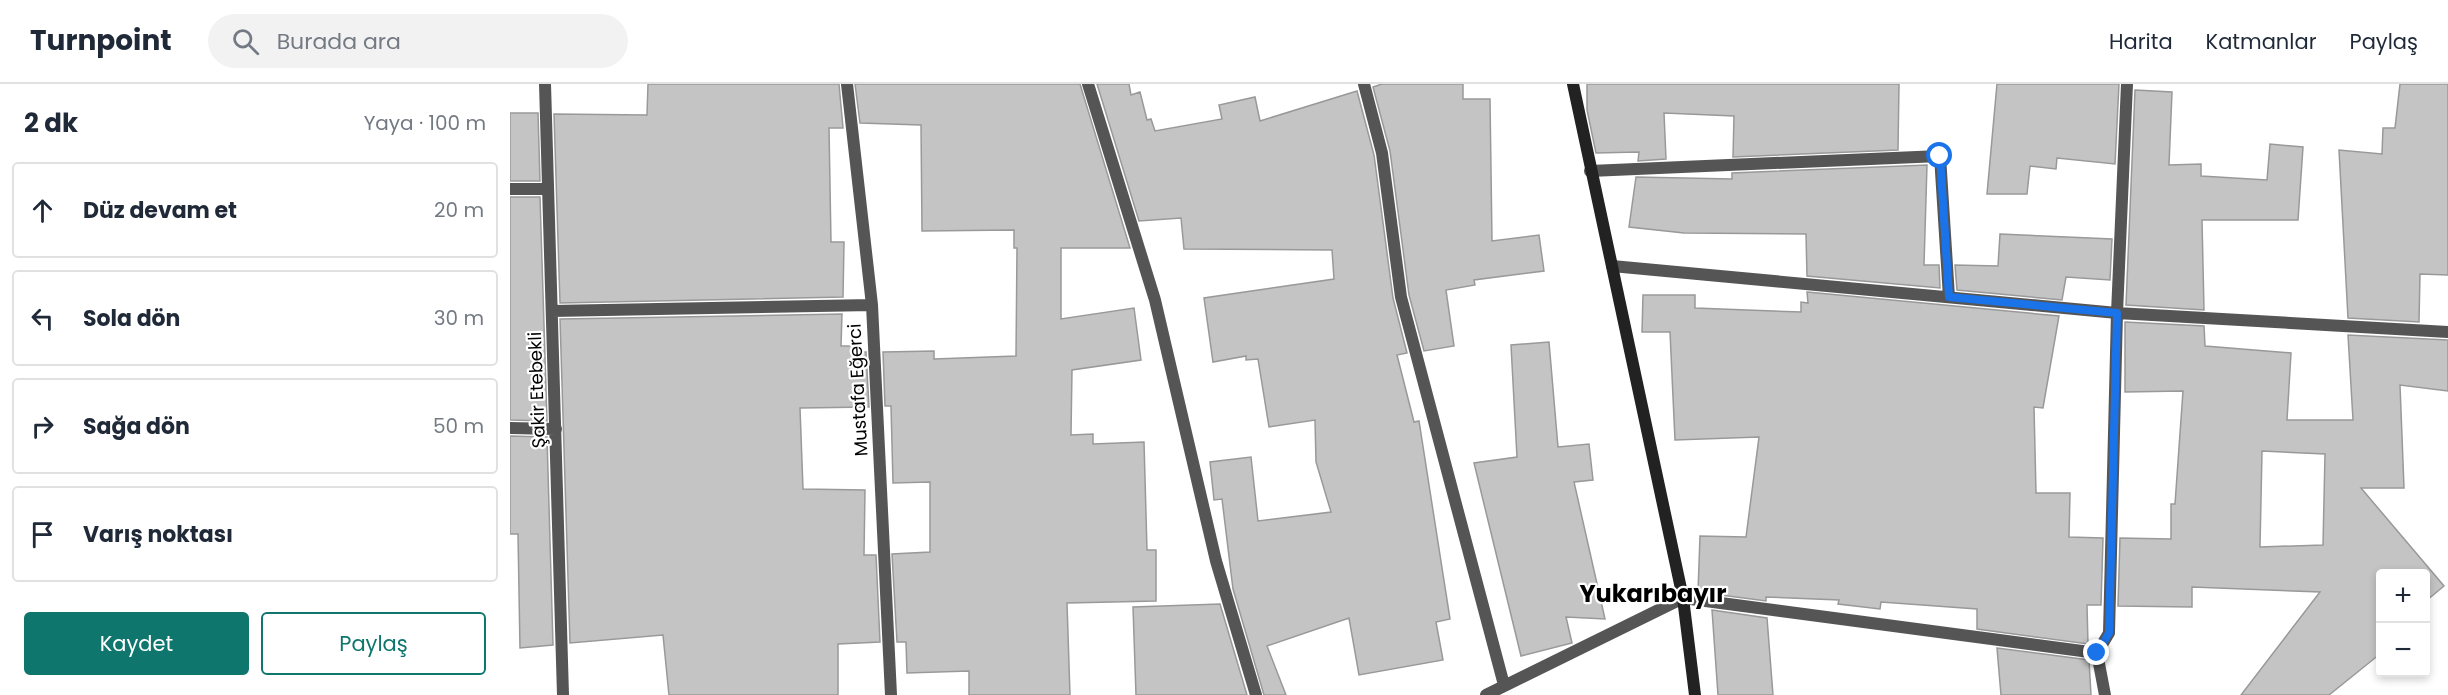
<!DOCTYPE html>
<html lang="tr">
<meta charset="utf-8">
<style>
:root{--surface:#fff;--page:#f2f2f3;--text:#1f2937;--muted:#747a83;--line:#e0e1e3;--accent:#0f766e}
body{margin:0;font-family:Poppins,sans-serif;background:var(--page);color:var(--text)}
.controls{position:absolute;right:18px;bottom:18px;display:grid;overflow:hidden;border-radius:6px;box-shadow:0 3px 9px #0003}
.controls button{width:54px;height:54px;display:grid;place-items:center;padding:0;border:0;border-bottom:2px solid var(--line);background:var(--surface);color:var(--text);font:30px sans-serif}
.stop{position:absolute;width:18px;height:18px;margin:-14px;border:4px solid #1a73e8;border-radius:50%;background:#fff}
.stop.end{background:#1a73e8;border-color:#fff;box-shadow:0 2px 6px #0008}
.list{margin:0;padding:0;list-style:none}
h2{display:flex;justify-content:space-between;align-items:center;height:78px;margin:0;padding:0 24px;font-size:26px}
h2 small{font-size:20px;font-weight:400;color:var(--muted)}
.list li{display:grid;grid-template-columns:39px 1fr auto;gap:18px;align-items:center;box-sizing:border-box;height:96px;margin:0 12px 12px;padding:0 12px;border:2px solid var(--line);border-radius:6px}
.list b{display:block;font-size:22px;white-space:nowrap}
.list em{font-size:20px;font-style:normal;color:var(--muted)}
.actions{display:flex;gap:12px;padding:18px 24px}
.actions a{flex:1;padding:14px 0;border:2px solid var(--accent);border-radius:6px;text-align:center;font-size:21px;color:var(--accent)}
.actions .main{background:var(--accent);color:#fff}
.icon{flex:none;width:33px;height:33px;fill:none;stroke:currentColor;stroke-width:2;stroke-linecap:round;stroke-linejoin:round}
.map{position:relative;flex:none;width:1938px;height:611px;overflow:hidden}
header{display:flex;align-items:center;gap:36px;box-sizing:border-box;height:84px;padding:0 30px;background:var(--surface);border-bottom:2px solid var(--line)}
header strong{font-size:28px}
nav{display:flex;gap:33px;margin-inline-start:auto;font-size:21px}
.search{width:420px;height:54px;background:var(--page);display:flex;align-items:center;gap:15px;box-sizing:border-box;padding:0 21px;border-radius:33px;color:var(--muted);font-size:22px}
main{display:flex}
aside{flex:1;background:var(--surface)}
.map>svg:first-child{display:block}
.building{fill:#c4c4c4;stroke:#999;stroke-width:1.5;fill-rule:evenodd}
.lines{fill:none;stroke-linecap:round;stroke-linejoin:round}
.street{stroke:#555;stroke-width:12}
.secondary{stroke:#222;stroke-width:12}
.route{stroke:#1a73e8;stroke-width:8}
.labels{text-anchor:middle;stroke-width:4.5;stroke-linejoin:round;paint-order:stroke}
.street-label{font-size:18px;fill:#000;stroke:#fff}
.district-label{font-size:24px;font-weight:bold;fill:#000;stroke:#fff}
</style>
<header>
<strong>Turnpoint</strong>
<div class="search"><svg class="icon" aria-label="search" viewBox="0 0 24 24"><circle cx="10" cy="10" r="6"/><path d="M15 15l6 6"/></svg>Burada ara</div>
<nav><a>Harita</a><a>Katmanlar</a><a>Paylaş</a></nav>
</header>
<main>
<aside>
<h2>2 dk<small>Yaya · 100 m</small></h2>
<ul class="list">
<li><svg class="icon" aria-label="ahead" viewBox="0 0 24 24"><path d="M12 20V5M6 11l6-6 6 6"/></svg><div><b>Düz devam et</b></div><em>20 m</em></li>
<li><svg class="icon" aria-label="left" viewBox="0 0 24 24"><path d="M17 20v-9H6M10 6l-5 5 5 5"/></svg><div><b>Sola dön</b></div><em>30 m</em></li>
<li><svg class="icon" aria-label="right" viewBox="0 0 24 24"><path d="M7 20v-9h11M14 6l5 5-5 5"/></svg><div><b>Sağa dön</b></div><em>50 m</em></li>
<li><svg class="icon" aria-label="arrive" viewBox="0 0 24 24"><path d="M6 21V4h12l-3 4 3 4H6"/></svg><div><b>Varış noktası</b></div></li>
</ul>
<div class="actions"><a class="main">Kaydet</a><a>Paylaş</a></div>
</aside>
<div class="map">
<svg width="1938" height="611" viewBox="0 0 1938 611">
<rect width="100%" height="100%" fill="#fff"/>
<path class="building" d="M138 0H329L333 44H319L321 158H334L333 213 50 219 44 30 137 31Z
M345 0H570L620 164H551V235L624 224 631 276 562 286 561 351 583 350V360L634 358 637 466H646V517L557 519 560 611H459V587L397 589 396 558H387L382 470 420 468V398L383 399 381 322H375L373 268 424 267V275L506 272 507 164H504V146L412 147 411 41 350 39Z
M587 0H619L621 11 630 8 637 36 641 35 645 47 712 35 709 21 745 13 750 37 847 7 864 71 883 214 897 269 887 271 904 338 909 337 940 535 926 538 933 576 849 591 839 534 757 562 776 611H754L723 505 712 415 704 416 700 378 741 373 748 437 821 428 806 378 805 336 759 343 748 275 736 276V272L703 278 694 214 824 195 822 166 674 165 671 134 629 137Z
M872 0H953V15H980L982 157 1029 151 1034 187 964 196 965 201 936 206 944 262 914 267 899 211 880 67 863 3Z
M1077 0H1389L1388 66 1223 73 1224 32 1154 29 1156 75 1128 77 1129 68 1086 69 1077 26Z
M1487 0H1609L1605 80 1547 74 1546 85 1520 82 1517 110H1477Z
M1890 0H1938V191L1910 190 1909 238 1838 234 1829 66 1872 70 1873 44H1885Z
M1625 6 1662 8 1659 81 1691 80V92L1757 96 1760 60 1793 63 1788 136H1692L1694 226 1616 221Z
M0 29H28L30 97H0Z
M1417 81 1414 181H1429L1430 204 1297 192 1296 150 1174 149 1119 143 1126 93 1222 95V89Z
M0 113H30L37 337 0 336Z
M1490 150 1602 155 1600 196 1556 193 1552 216 1447 206 1445 181 1488 182Z
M1297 208 1549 232 1533 324 1524 323 1526 409H1560L1559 453 1593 454 1591 521H1577L1578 560 1467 545V525L1371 518 1370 525 1328 520 1329 516 1256 513V517L1188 508 1190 452 1236 453 1249 353 1165 356 1160 248H1132L1133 211H1185V224L1291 228V218L1298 219Z
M332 230 331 262H345L346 268H356L359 323 290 324 293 405 355 406 354 471H366L370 558 328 560V611H159L153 551 60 559 50 235Z
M1615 238 1694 242 1695 262 1781 269 1777 336H1843L1838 251 1938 256V307L1890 301 1894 404H1851L1934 502 1916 517V489H1870V570L1819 611H1731L1810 508 1682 503V523L1608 522 1610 454 1661 455V420H1665L1673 307 1615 308ZM1752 367 1815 370 1813 461 1750 463Z
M1039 258 1048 363 1079 360 1083 396 1064 398 1095 535 1056 533 1062 559 1011 572 964 379 1007 373 1001 261Z
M0 352 37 353 43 561 10 564 8 450H0Z
M710 520 737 611H626L623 523Z
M1202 526 1257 534 1263 611H1208Z
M1487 564 1579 576 1581 611H1491Z"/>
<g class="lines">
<path class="street" d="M35 0 53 611
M337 0 362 221 381 611
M578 0 645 216 706 477 746 611
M854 0 872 69 891 213 994 601
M1080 87 1430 72 1439 213
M0 105H38
M1102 182 1607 229 1938 248
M42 227 362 221
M0 344 46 345
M976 611 1173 514 1587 569
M1595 611 1587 569 1599 549 1607 229 1617 0"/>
<path class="secondary" d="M1063 0 1173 514 1185 611"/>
</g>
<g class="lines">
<path class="route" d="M1430 72 1439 213 1607 229 1599 549 1587 569"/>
</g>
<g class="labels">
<g class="street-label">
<text transform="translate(27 306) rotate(-92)" y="6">Şakir Etebekli</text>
<text transform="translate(348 306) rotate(-93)" y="6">Mustafa Eğerci</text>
</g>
<g class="district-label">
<text x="1143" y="518">Yukarıbayır</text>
</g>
</g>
</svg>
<div class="controls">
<button>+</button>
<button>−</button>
</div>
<div class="stop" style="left:1430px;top:72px"></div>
<div class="stop end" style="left:1587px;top:569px"></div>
</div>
</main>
